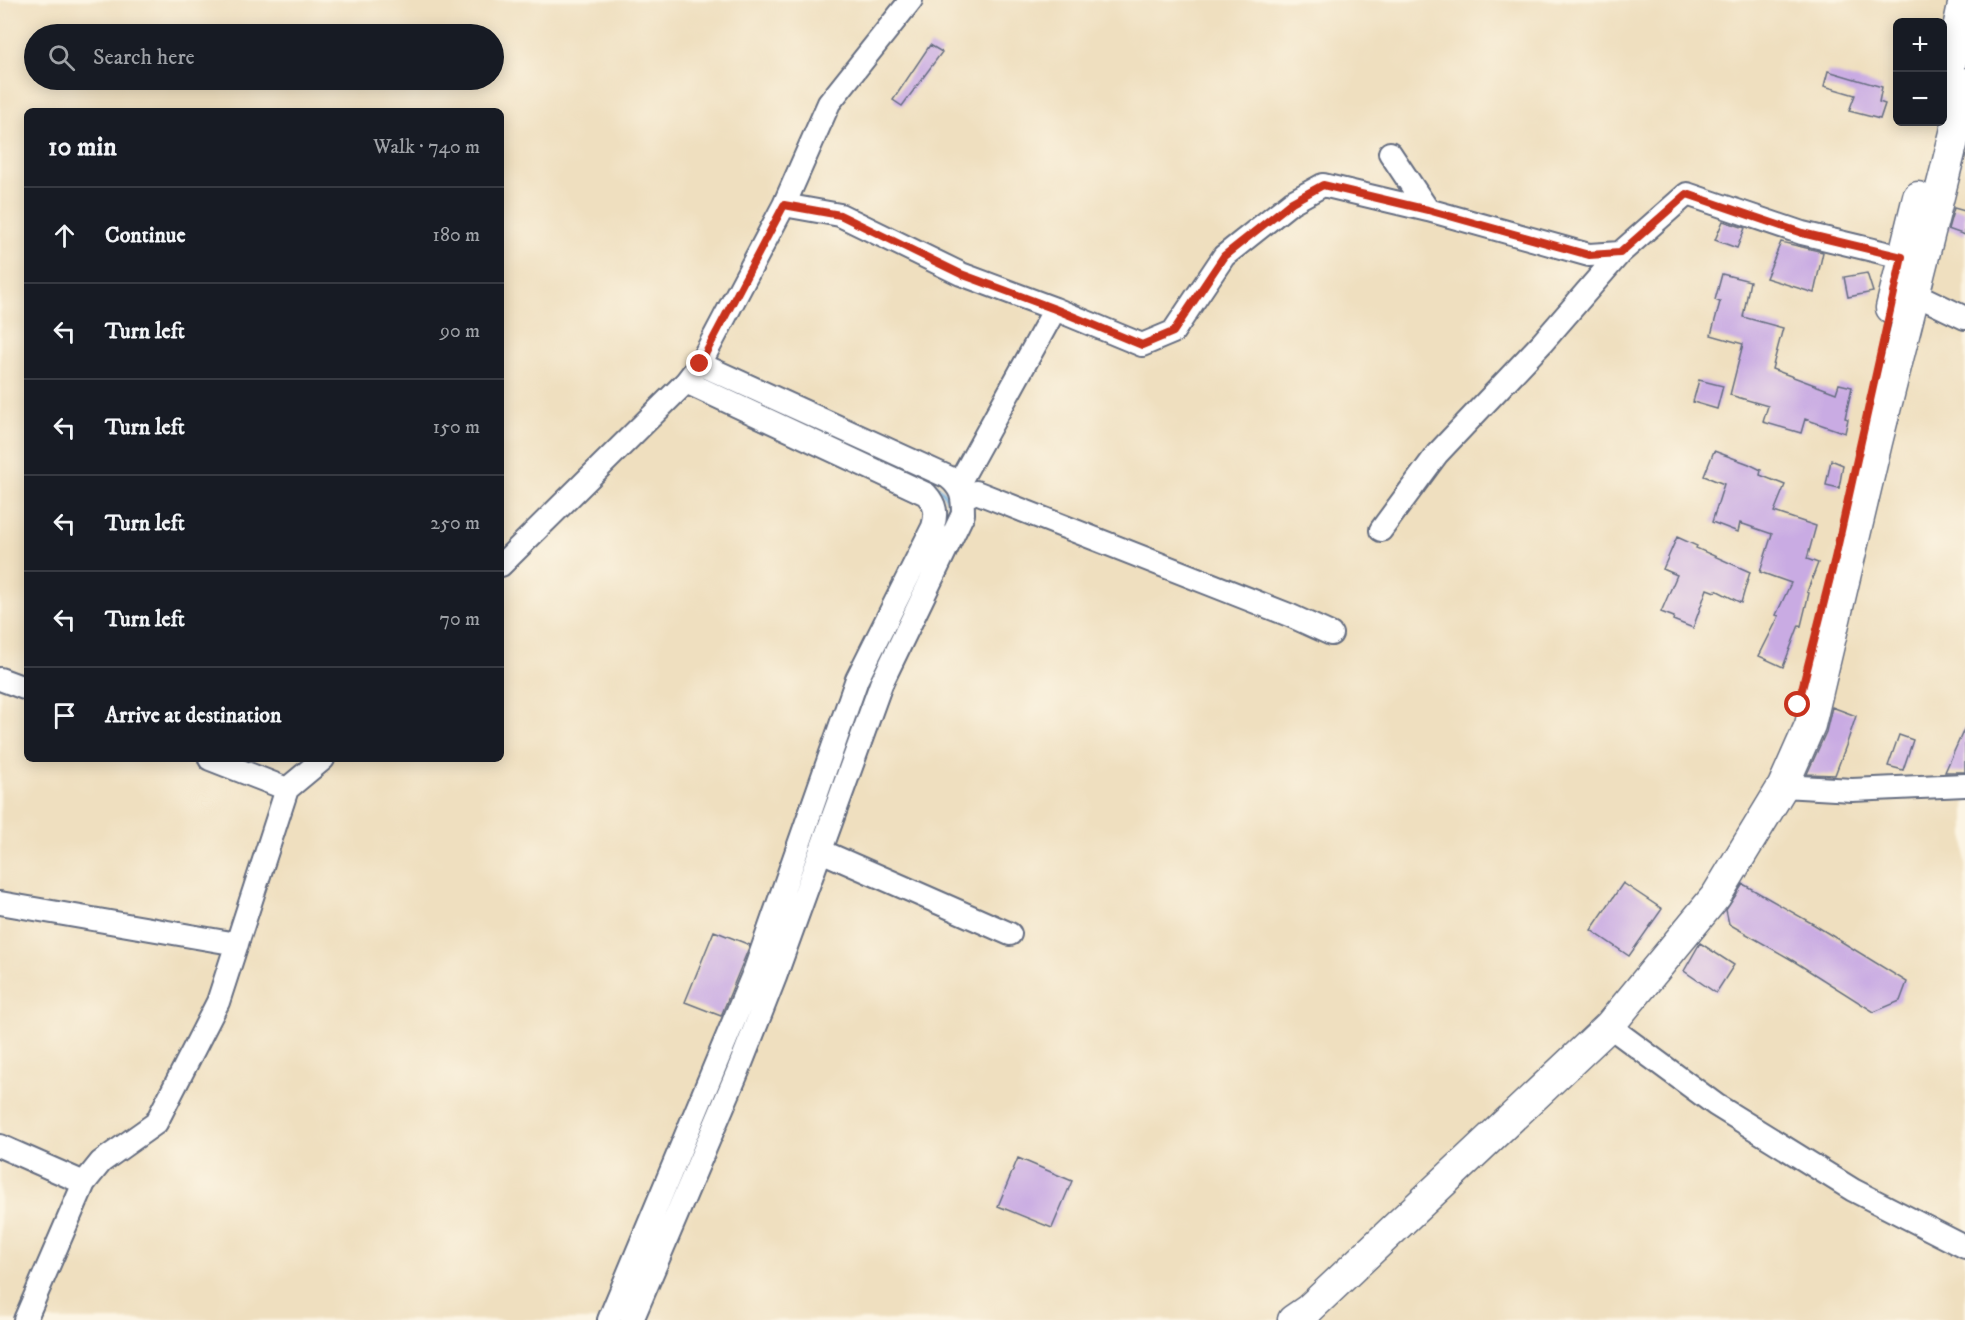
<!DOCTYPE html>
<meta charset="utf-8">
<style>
:root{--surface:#171b24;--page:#242831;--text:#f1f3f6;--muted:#9ea1a6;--line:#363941}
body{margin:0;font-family:"IM FELL DW Pica",serif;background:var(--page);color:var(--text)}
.controls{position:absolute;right:18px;top:18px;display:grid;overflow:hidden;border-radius:9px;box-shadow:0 3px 15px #0003}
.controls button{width:54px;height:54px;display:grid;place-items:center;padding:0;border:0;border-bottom:2px solid var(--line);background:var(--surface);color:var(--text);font:30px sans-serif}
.stop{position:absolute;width:18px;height:18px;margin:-14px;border:4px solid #c8321e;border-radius:50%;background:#fff}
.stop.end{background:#c8321e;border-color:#fff;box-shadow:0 2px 6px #0008}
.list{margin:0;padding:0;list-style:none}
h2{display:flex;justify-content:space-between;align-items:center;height:78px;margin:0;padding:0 24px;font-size:26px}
h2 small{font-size:20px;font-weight:400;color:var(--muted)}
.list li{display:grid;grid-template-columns:39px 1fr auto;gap:18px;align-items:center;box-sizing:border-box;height:96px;padding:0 24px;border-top:2px solid var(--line)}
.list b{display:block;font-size:22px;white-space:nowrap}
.list em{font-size:20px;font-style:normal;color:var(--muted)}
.icon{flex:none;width:33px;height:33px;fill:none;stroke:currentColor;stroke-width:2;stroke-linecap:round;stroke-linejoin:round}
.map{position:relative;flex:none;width:1965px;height:1320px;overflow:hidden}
.search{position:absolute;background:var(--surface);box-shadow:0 3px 15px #0003;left:24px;top:24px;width:480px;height:66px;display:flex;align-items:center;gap:15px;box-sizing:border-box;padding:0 21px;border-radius:33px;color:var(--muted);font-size:22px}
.panel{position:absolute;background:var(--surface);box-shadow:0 3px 15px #0003;left:24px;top:108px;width:480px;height:654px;border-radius:9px}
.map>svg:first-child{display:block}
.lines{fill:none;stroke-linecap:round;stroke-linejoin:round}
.stream{stroke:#6bafe1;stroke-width:5}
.building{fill:#c9abe3}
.minor-casing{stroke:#656d80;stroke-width:26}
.major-casing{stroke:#656d80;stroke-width:33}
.minor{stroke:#fff;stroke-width:22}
.major{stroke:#fff;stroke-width:30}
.route{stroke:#c8321e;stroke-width:8}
</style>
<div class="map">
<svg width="1965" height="1320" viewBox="0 0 1965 1320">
<rect width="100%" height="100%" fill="#fcf5e5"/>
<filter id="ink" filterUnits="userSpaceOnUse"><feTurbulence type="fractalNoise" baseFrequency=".0167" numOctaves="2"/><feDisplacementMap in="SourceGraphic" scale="12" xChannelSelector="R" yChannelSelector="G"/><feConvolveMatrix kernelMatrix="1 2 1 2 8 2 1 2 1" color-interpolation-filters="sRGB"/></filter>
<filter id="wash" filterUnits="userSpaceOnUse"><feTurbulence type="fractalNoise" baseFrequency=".008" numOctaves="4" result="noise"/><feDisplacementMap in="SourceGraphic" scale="24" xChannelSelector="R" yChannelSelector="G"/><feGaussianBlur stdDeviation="1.35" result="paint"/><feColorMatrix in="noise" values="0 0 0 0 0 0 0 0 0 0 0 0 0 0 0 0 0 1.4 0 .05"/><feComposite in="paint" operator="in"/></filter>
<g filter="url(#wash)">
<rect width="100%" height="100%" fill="#efdfbf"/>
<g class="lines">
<path class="stream" d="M723 387 936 486C954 500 953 508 943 528
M871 680 904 610"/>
</g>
<g id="blocks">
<path class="building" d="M930 45 942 52 902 106 893 100Z
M1828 71 1882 87 1879 102 1885 104 1880 119 1849 111 1855 95 1824 86Z
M1954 208 1965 211V235L1948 229Z
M1723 221 1745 228 1737 248 1715 240Z
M1781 242 1823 252 1814 293 1766 278Z
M1867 273 1873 292 1848 297 1844 277Z
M1722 274 1750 281 1743 317 1783 328 1772 369 1836 393 1839 384 1852 387 1845 418 1848 419 1845 433 1805 419 1801 433 1763 422 1768 406 1730 395 1743 344 1711 335 1720 302 1715 300Z
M1699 380 1723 386 1717 409 1693 402Z
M1714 451 1749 464 1761 470 1760 475 1785 485 1774 512 1816 526 1807 559 1818 563 1807 592 1809 593 1801 626 1799 625 1783 667 1759 656 1779 616 1776 615 1791 583 1760 572 1772 534 1740 523 1738 532 1712 522 1724 484 1704 476Z
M1831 460 1843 465 1839 488 1826 485Z
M1677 537 1697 546 1696 548 1750 572 1741 603 1716 590 1715 592 1707 589 1693 628 1673 620 1674 617 1661 612 1677 575 1663 569Z
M1832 707 1856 716 1847 743 1835 775 1807 774 1826 732Z
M1965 727V772H1945Z
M1899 735 1913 740 1903 770 1888 766Z
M1623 883 1662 909 1629 956 1591 930Z
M1743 884 1813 924 1907 982 1900 1001 1874 1012 1792 960 1729 924 1726 910Z
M714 931 750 945 721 1016 685 1002Z
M1700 943 1734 965 1716 993 1684 971Z
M1018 1158 1072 1181 1052 1228 998 1206Z"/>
</g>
</g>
<g filter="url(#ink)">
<use href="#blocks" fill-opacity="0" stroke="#656d80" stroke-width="1.5"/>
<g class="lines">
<defs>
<path id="minor" d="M1390 153 1428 210 1589 255 1620 253
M784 205 840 215 961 274 1055 309 1142 345 1173 332 1224 256 1292 202 1323 185 1428 210
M1915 294 1965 318
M958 485 1055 309
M963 498 976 492 1289 615 1331 634
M1381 530 1437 454 1542 343 1620 253 1687 194 1802 233 1902 257
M501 565 686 382 700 364 784 205 829 103 911 0
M0 679 27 689
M210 759 287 789 323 759
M1783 786 1852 790 1965 785
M821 851 1010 934
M0 903 237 944
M1609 1026 1716 1105 1853 1190 1965 1247
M0 1146 84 1183
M25 1320 84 1183 101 1162 156 1123 218 1002 287 789
M609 1320 755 970 857 679 933 527C937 513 936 505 926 494L686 382
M632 1320 738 1071 775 977 881 684 963 514C963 497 962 488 948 477L700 364"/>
<path id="major" d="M1942 104 1964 0
M1891 308 1918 197
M1293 1320 1309 1309 1609 1026 1716 896 1783 786 1810 725 1877 442 1959 117 1965 83"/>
</defs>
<use href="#minor" class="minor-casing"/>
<use href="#major" class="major-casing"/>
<use href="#minor" class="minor"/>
<use href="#major" class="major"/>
</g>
</g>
<g class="lines" filter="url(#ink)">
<path class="route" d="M700 364 784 205 840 215 961 274 1055 309 1142 345 1173 332 1224 256 1292 202 1323 185 1428 210 1589 255 1620 253 1687 194 1802 233 1902 257 1835 558 1798 705"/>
</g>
</svg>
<div class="controls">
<button>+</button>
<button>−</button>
</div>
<div class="stop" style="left:1798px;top:705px"></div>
<div class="stop end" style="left:700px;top:364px"></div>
<div class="search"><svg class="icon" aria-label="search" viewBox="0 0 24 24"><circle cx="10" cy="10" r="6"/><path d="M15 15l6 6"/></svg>Search here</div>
<section class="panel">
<h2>10 min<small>Walk · 740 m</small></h2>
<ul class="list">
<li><svg class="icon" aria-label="ahead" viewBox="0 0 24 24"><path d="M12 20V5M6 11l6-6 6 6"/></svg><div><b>Continue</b></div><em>180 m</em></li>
<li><svg class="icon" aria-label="left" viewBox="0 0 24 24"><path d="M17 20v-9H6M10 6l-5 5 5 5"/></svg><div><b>Turn left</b></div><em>90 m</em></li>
<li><svg class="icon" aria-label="left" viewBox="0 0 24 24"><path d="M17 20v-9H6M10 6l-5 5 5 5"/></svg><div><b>Turn left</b></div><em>150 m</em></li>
<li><svg class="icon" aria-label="left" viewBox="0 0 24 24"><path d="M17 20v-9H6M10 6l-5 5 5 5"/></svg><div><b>Turn left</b></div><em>250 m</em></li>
<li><svg class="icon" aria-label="left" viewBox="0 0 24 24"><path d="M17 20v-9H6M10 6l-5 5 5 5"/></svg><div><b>Turn left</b></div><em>70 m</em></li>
<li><svg class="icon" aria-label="arrive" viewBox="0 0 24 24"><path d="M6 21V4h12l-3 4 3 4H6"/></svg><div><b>Arrive at destination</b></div></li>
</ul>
</section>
</div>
